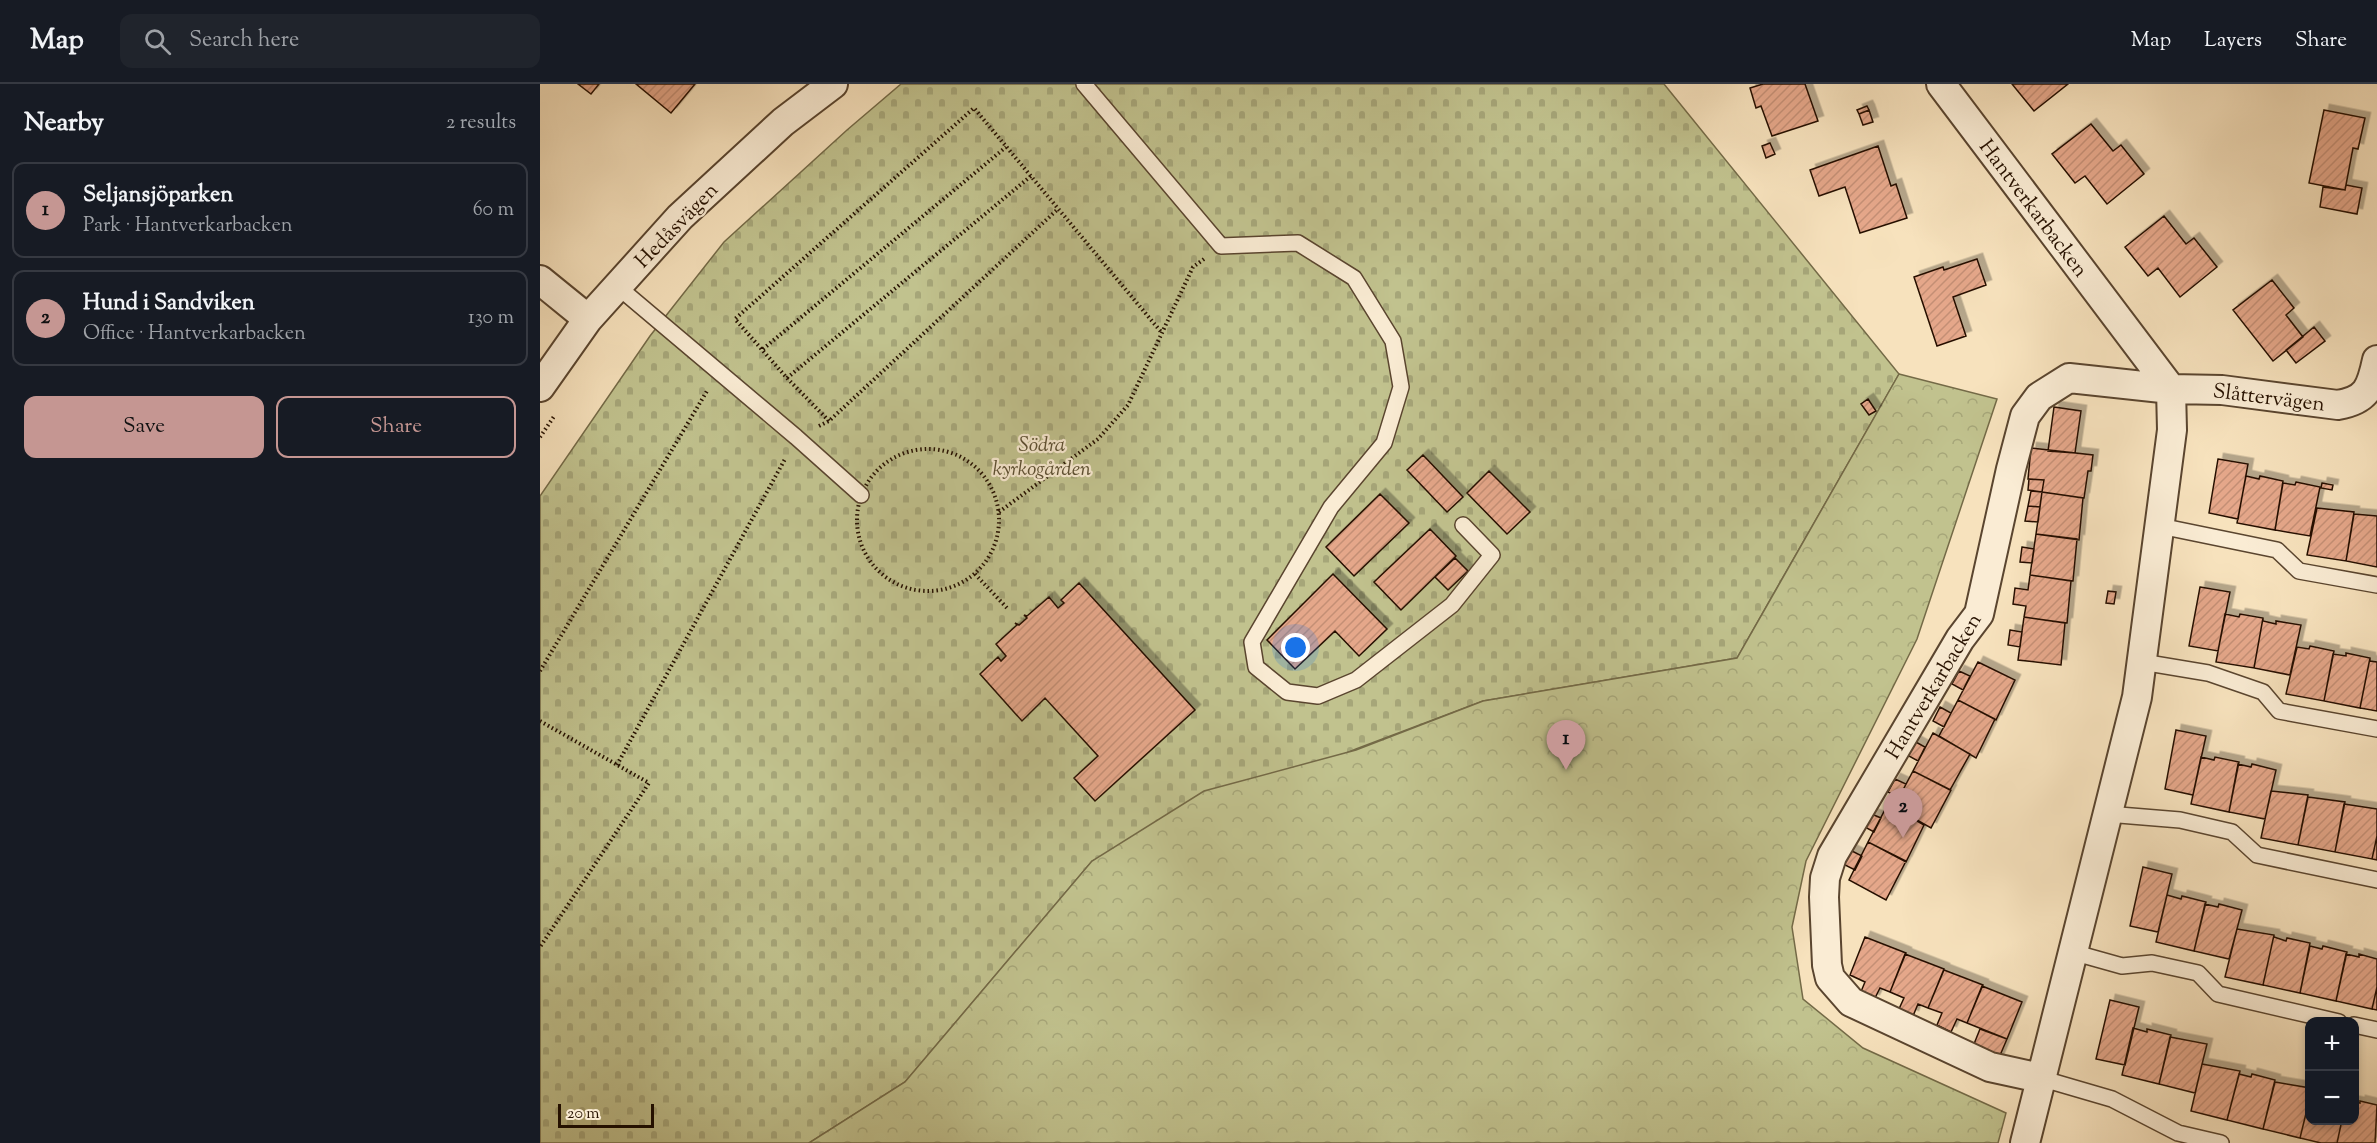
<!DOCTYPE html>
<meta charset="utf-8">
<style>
:root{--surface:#171b24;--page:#20242c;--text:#f1f3f6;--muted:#9ea1a6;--line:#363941;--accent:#c59692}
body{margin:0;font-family:"Sorts Mill Goudy",serif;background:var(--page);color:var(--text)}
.controls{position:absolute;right:18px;bottom:18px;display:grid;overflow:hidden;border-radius:12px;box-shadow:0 3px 9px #0003}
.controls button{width:54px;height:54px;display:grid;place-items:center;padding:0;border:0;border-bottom:2px solid var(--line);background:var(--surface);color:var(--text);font:30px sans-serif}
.scale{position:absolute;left:18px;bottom:15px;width:96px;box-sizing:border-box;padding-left:6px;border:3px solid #261100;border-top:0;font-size:16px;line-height:21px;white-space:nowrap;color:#261100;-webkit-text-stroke:4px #faecd4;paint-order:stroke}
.you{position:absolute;left:756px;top:564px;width:21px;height:21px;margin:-15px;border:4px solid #fff;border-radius:50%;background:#1a73e8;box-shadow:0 0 0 9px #1a73e833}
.badge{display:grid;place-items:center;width:39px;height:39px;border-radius:50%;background:var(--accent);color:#111;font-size:20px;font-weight:700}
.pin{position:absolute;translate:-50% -50px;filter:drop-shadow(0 2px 3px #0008)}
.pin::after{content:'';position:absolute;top:32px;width:21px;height:18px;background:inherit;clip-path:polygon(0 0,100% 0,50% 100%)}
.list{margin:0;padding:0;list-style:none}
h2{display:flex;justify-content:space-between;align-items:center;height:78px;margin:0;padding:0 24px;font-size:26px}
h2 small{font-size:20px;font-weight:400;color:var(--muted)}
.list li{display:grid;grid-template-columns:39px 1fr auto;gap:18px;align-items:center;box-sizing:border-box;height:96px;margin:0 12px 12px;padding:0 12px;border:2px solid var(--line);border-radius:12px}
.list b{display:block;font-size:22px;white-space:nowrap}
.list p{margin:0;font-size:20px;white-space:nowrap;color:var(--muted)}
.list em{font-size:20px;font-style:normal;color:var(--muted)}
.actions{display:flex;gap:12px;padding:18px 24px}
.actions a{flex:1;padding:14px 0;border:2px solid var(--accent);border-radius:12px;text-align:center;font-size:21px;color:var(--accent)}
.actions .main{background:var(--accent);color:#111}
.icon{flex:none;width:33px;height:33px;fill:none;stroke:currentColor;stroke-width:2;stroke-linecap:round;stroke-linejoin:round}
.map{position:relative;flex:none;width:1837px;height:1059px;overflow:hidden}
header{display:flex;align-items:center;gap:36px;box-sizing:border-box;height:84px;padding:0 30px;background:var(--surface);border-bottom:2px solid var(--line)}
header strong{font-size:28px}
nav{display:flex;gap:33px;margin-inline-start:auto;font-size:21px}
.search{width:420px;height:54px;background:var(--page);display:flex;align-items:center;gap:15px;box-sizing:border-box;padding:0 21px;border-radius:12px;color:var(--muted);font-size:22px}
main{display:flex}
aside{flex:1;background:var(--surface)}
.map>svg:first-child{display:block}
.cemetery{fill:url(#cemetery-stones);stroke:#746a47;stroke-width:1.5}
.park{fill:url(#park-crowns);stroke:#746a47;stroke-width:1.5}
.building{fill:url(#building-hatch);stroke:#261100;stroke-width:1.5;filter:url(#shadow)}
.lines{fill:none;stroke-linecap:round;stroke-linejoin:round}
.lane-casing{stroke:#5a452f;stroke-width:18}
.street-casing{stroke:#5a452f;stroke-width:32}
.path{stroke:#261100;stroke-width:4;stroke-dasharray:1.5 3;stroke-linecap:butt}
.lane{stroke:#faecd4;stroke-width:15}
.street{stroke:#faecd4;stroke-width:28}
.labels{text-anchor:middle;stroke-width:4.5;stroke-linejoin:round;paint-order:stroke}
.street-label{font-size:21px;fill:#261100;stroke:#faecd4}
.park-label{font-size:21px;font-style:italic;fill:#5c4f32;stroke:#faecd4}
</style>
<header>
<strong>Map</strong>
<div class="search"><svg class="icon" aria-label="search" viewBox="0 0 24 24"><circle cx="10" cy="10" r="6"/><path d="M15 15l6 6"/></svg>Search here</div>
<nav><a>Map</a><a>Layers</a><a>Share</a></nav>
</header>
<main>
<aside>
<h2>Nearby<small>2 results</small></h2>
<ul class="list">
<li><span class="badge">1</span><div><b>Seljansjöparken</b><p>Park · Hantverkarbacken</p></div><em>60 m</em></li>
<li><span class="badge">2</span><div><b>Hund i Sandviken</b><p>Office · Hantverkarbacken</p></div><em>130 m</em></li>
</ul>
<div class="actions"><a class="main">Save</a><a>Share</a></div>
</aside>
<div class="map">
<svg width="1837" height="1059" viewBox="0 0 1837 1059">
<defs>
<pattern id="cemetery-stones" width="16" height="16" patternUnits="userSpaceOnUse" patternTransform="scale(1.5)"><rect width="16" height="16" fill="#c1c28e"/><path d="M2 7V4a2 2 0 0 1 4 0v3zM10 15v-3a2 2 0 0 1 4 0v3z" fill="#a6a679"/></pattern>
<pattern id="park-crowns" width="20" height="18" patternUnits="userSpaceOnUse" patternTransform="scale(1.5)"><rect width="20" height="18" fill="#c1c28e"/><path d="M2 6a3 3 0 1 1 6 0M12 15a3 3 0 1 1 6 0" fill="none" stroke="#a6a679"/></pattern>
<pattern id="building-hatch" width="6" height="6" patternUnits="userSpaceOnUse" patternTransform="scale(1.5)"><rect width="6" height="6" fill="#e5a78a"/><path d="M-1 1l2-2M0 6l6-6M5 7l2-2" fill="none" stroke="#c48f75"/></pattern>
<filter id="shadow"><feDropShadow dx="5.5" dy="-5.5" stdDeviation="0" flood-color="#0004"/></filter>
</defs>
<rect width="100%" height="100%" fill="#f7e2bd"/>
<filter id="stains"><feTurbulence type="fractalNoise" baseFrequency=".00333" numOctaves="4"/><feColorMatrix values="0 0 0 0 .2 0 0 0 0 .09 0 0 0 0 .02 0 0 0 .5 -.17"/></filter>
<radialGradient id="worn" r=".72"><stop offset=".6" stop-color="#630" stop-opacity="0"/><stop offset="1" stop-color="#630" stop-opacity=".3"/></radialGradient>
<path class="cemetery" d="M361 0H1124L1359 290 1197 574 943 617 816 665 552 777 365 998 269 1059H0V412L110 252 184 158 307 46Z"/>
<path class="park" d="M1359 290 1457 315 1377 555 1266 777 1252 843 1263 915 1323 964 1466 1029 1458 1059H269L365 998 552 777 664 707 816 666 943 617 1197 574Z"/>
<path class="building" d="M38 0H59L51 10Z
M96 0H155L131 29Z
M1223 0H1265L1278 37 1232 52 1221 22 1216 24 1210 4Z
M1472 0H1528L1494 27Z
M1327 22 1329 26 1319 30 1317 26Z
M1329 26 1333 38 1323 41 1319 30Z
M1784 26 1825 34 1818 65 1813 64 1805 106 1769 99Z
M1551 40 1573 67 1581 61 1604 90 1567 120 1545 92 1535 99 1512 70Z
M1230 59 1235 70 1226 74 1222 62Z
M1338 62 1351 102 1356 100 1367 134 1320 149 1305 103 1279 112 1270 86Z
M1806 101 1822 104 1817 130 1780 123 1783 103 1805 106Z
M1624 132 1646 160 1654 154 1677 183 1640 213 1618 184 1608 192 1585 163Z
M1437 175 1446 201 1413 213 1426 252 1397 262 1374 193 1403 183 1404 186Z
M1732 196 1754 224 1746 231 1763 253 1733 277 1693 226Z
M1774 243 1785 257 1756 279 1746 266Z
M1328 315 1336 327 1329 331 1321 320Z
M1514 323 1541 327 1535 369 1508 367Z
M1491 364 1553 371 1551 387H1548L1544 414 1502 408 1504 396 1488 395Z
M883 371 923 413 907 428 867 386Z
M1678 375 1708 380 1698 435 1669 429Z
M949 387 990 428 967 450 927 409Z
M1706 392 1719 395 1720 392 1743 397 1735 446 1697 439Z
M1489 395 1504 396 1502 408 1488 406Z
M1756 398 1780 403 1770 452 1735 446 1743 399 1755 401Z
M1782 399 1793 401 1792 406 1781 404Z
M1491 407 1502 408 1500 423 1488 422Z
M1502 408 1543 414 1539 456 1496 450Z
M840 410 869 439 814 492 786 463Z
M1488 422 1500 423 1498 438 1485 437Z
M1777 424 1814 428 1806 477 1767 471Z
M1814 430 1837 432V483L1806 477Z
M890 445 916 472 861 526 834 498Z
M1496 450 1537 455 1533 497 1490 491Z
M1482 463 1494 465 1492 479 1480 478Z
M915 474 928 487 908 506 895 493Z
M793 490 847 545 819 572 795 547 755 585 727 556Z
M1490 491 1531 497 1527 539 1484 533 1486 522 1473 520 1475 504 1488 506Z
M539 499 655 626 555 717 534 694 558 672 505 614 482 637 440 590 458 573 461 577 466 572 456 560 477 541 475 539 479 541 487 534 484 531 487 532 509 513 518 524 524 519 521 516Z
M1660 503 1690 508 1678 567 1649 562Z
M1568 507 1576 508 1574 520 1566 519Z
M1685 530 1699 533 1700 530 1723 534 1714 584 1676 578Z
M1484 533 1525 539 1521 581 1478 576Z
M1723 534V537L1736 540V537L1761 541 1750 591 1714 584Z
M1470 546 1482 548 1480 563 1468 561Z
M1770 562 1794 567 1784 617 1746 610 1757 563 1769 565Z
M1806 569 1830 574 1820 624 1784 617 1793 570 1806 572Z
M1830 574V577L1837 578V627L1820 624Z
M1438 578 1475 596 1456 636 1418 616Z
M1419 587 1430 592 1423 606 1412 600Z
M1418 616 1455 635 1436 674 1399 652Z
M1400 623 1411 629 1404 643 1393 637Z
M1636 646 1666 652 1653 711 1625 705Z
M1393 649 1430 670 1410 706 1373 687Z
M1374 657 1385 663 1378 677 1367 671Z
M1661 673 1674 676 1675 673 1699 678 1689 728 1651 720Z
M1698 680 1711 683 1712 680 1736 686 1725 735 1689 728Z
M1373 687 1411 706 1391 744 1354 723Z
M1355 695 1366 700 1359 714 1348 708Z
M1731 707 1768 711 1758 761 1721 754Z
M1768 713 1805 718 1795 768 1758 761Z
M1348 720 1384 741 1366 778 1328 758Z
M1804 720 1837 725V752L1832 775 1795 768Z
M1329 729 1341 734 1334 748 1323 742Z
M1837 752V776L1832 775Z
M1328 758 1366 777 1346 816 1309 796Z
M1310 766 1322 772 1315 786 1303 780Z
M1603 783 1632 790 1618 848 1590 842Z
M1627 811 1641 815 1642 812 1666 818 1654 867 1616 858Z
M1665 820 1678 823 1679 820 1702 826 1689 875 1654 867Z
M1697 845 1734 851 1723 901 1685 893Z
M1734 851V853L1746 857 1747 854 1770 859 1760 909 1723 901Z
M1325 853 1366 869 1350 908 1340 904 1334 916 1320 910 1325 898 1310 891Z
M1770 862 1782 865 1783 862 1807 868 1796 917 1760 909Z
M1365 870 1404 885 1388 924 1378 920 1373 932 1359 925 1364 914 1350 908Z
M1806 870 1819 873V870L1837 875V903L1832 925 1796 917Z
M1404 886 1443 901 1427 939 1417 935 1411 948 1397 941 1402 929 1388 924Z
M1442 902 1482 918 1467 955 1427 939Z
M1837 903V926L1832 925Z
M1570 916 1599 923 1585 981 1556 975Z
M1593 944 1607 948V945L1631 951 1619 1000 1582 991Z
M1440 945 1467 955 1458 976 1432 965Z
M1630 953 1667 960 1655 1009 1619 1000Z
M1662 980 1700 987 1687 1036 1651 1027Z
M1699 990 1711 993 1712 990 1735 996 1723 1045 1687 1036Z
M1735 998 1770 1004V1013L1760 1054 1723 1045Z
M1770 1013V1036H1802L1797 1059H1781L1760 1054Z
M1820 1017 1837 1021 1835 1059H1797L1802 1036H1814V1018L1820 1019Z"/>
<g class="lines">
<defs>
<path id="lane" d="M544 0 681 162 758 159 814 194 853 257 861 303 844 359 791 423 712 558 716 583 747 608 778 612 816 596 912 521 952 471 923 441
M77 202 256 353 321 411
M1620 442 1737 466 1759 487 1837 501
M1602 578 1668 589 1723 608 1739 627 1837 645
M1567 730 1640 736 1692 748 1717 771 1837 796
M1532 868 1582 882 1612 879 1658 889 1678 910 1799 938
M1814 941 1837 946
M1500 994 1572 1015 1638 1049 1681 1059"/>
<path id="street" d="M1401 0 1631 305 1632 346 1597 613 1485 1059
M0 196 48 235
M0 303 48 235 140 133 243 38 293 0
M1500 994 1450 983 1311 918 1290 894 1287 881 1284 813 1285 794 1292 772 1420 555 1439 530 1471 385 1485 332 1499 313 1529 294 1631 305 1682 306 1798 321C1827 316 1831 304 1837 276"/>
</defs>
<use href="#lane" class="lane-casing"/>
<use href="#street" class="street-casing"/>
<path class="path" d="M223 265 466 63
M247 294 491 92
M289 337 247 294 195 235 434 24 622 249
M279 342 289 337 518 125
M0 353 15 331
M317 436a71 71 0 1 1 142 0a71 71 0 1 1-142 0Z
M459 428 558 355 588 321 653 183 664 175
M435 490 467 524
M0 587 167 307
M0 637 109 699 0 863
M77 681 245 375"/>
<use href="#lane" class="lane"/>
<use href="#street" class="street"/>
</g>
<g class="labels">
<g class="street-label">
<text transform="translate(1494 124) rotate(53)" y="7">Hantverkarbacken</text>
<text transform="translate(136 141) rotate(-46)" y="7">Hedåsvägen</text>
<text transform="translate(1729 313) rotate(7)" y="7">Slåttervägen</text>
<text transform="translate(1393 602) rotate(-59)" y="7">Hantverkarbacken</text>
</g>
<g class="park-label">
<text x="502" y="367">Södra<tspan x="502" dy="24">kyrkogården</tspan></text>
</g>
</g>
<rect width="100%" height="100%" filter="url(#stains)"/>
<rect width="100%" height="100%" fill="url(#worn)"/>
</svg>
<div class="controls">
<button>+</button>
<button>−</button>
</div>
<div class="scale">20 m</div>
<div class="you"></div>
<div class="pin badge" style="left:1026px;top:686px">1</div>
<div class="pin badge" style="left:1363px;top:754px">2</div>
</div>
</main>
